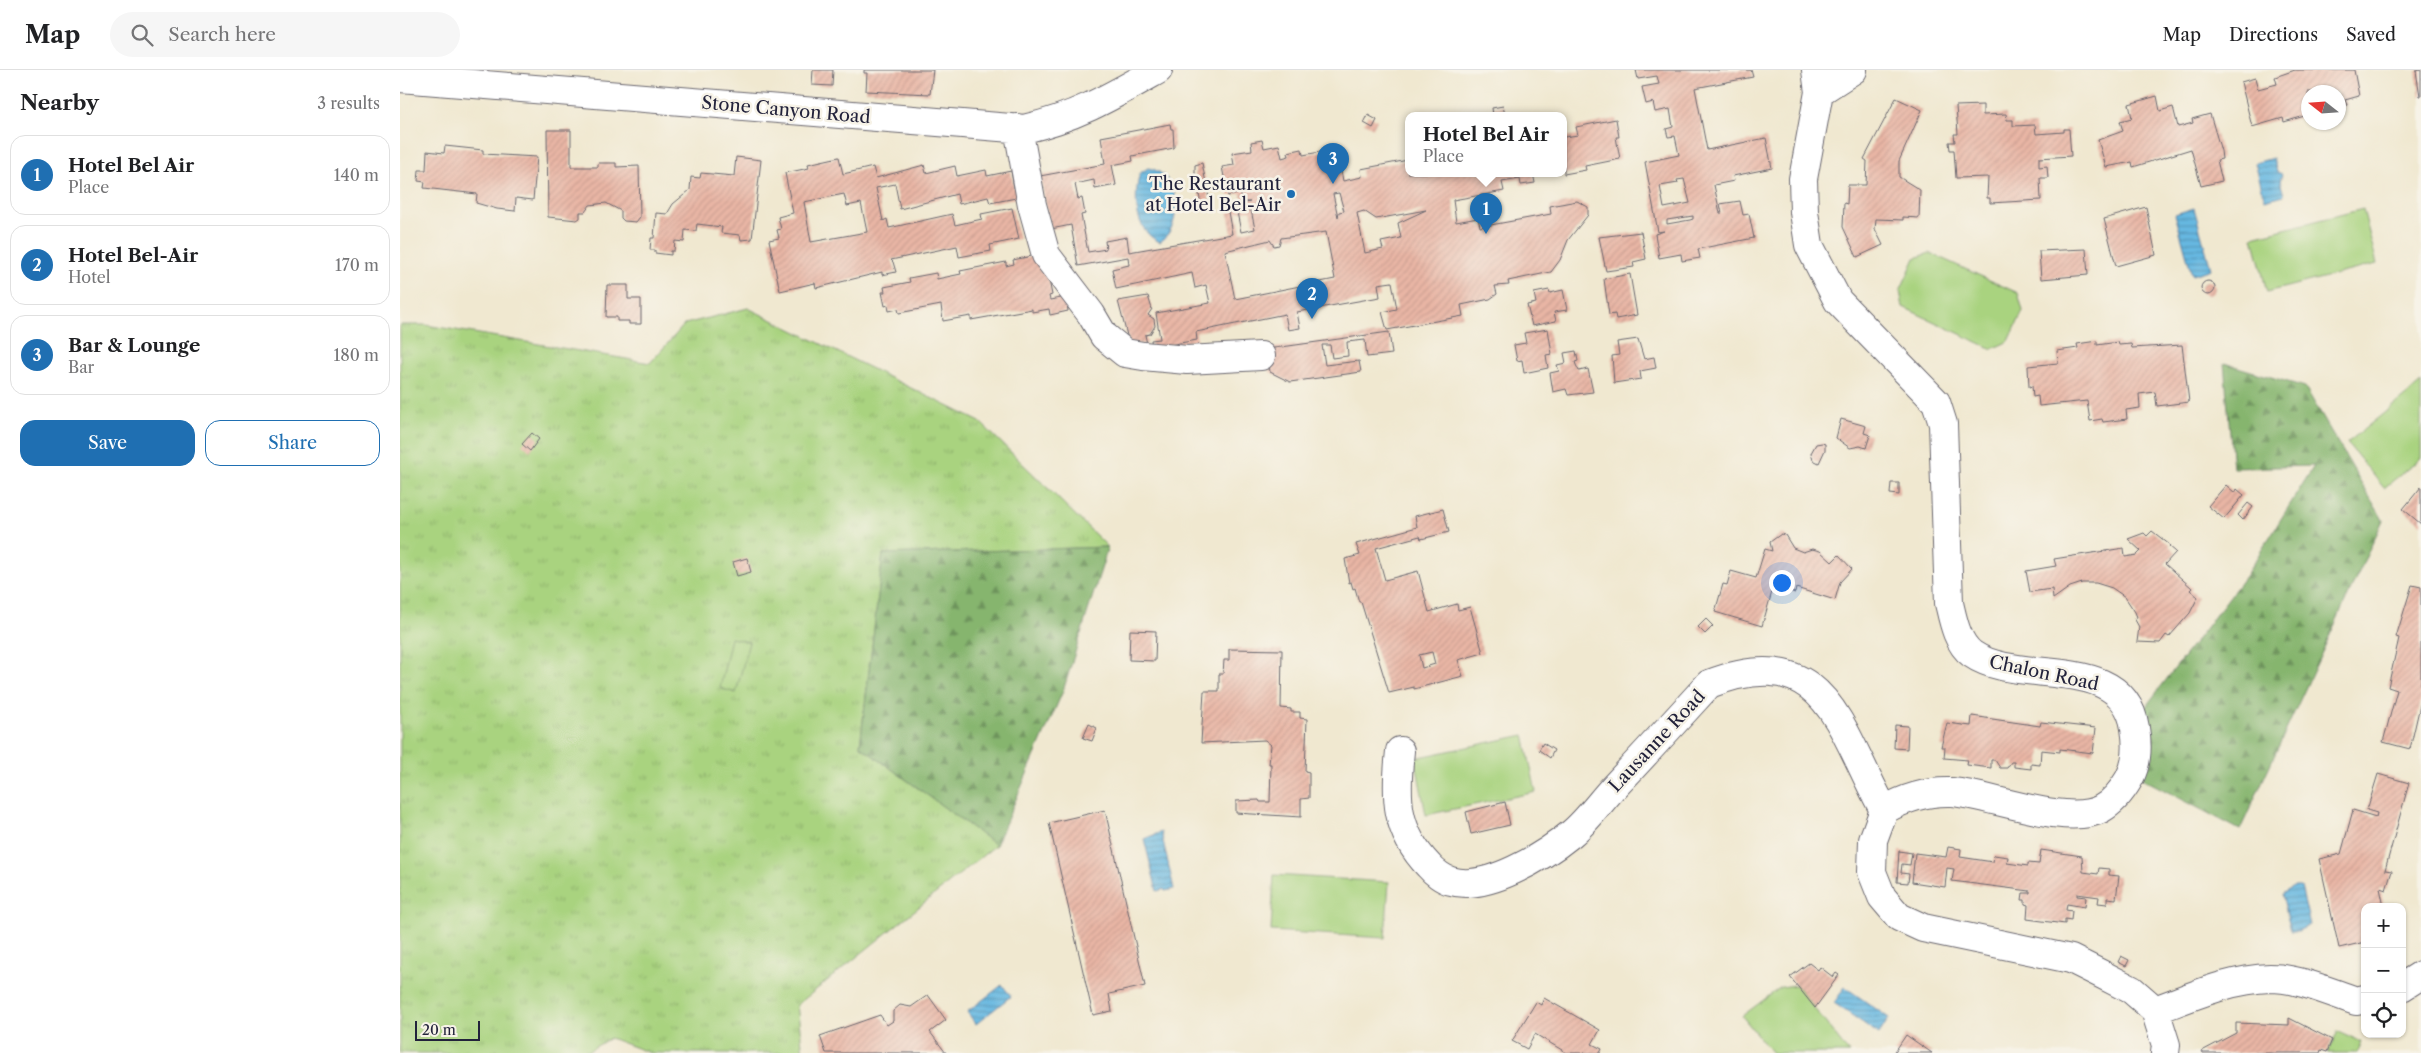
<!DOCTYPE html>
<meta charset="utf-8">
<style>
:root{--surface:#fff;--page:#f6f6f6;--text:#202124;--muted:#757577;--line:#e0e0e0;--accent:#1f6fb2}
body{margin:0;font-family:"Libre Caslon Text",serif;background:var(--page);color:var(--text)}
.controls{position:absolute;right:15px;bottom:15px;display:grid;overflow:hidden;border-radius:10px;box-shadow:0 1px 4px #0004}
.controls button{width:45px;height:45px;display:grid;place-items:center;padding:0;border:0;border-bottom:1px solid var(--line);background:var(--surface);color:var(--text);font:25px sans-serif}
.compass{position:absolute;left:1901px;top:15px;width:45px;height:45px;border-radius:50%;background:var(--surface);box-shadow:0 1px 4px #0004;rotate:287deg}
.scale{position:absolute;left:15px;bottom:12px;width:65px;box-sizing:border-box;padding-left:5px;border:2px solid #22223b;border-top:0;font-size:14px;line-height:18px;white-space:nowrap;color:#22223b;-webkit-text-stroke:4px #f7f3e8;paint-order:stroke}
.you{position:absolute;left:1381px;top:512px;width:18px;height:18px;margin:-12px;border:4px solid #fff;border-radius:50%;background:#1a73e8;box-shadow:0 0 0 8px #1a73e833}
.badge{display:grid;place-items:center;width:32px;height:32px;border-radius:50%;background:var(--accent);color:#fff;font-size:16px;font-weight:700}
.pin{position:absolute;translate:-50% -41px;filter:drop-shadow(0 1px 2px #0008)}
.pin::after{content:'';position:absolute;top:26px;width:18px;height:15px;background:inherit;clip-path:polygon(0 0,100% 0,50% 100%)}
.popup{position:absolute;left:1005px;top:42px;width:162px;height:65px;box-sizing:border-box;display:grid;place-content:center;border-radius:10px;background:var(--surface);filter:drop-shadow(0 1px 4px #0005);font-size:16px;white-space:nowrap;color:var(--muted)}
.popup b{font-size:19px;color:var(--text)}
.popup::after{content:'';position:absolute;left:50%;top:100%;margin-left:-10px;border:10px solid transparent;border-top-color:var(--surface)}
.list{margin:0;padding:0;list-style:none}
h2{display:flex;justify-content:space-between;align-items:center;height:65px;margin:0;padding:0 20px;font-size:21px}
h2 small{font-size:16px;font-weight:400;color:var(--muted)}
.list li{display:grid;grid-template-columns:32px 1fr auto;gap:15px;align-items:center;box-sizing:border-box;height:80px;margin:0 10px 10px;padding:0 10px;border:1px solid var(--line);border-radius:15px}
.list b{display:block;font-size:19px;white-space:nowrap}
.list p{margin:0;font-size:16px;white-space:nowrap;color:var(--muted)}
.list em{font-size:16px;font-style:normal;color:var(--muted)}
.actions{display:flex;gap:10px;padding:15px 20px}
.actions a{flex:1;padding:11px 0;border:1px solid var(--accent);border-radius:15px;text-align:center;font-size:18px;color:var(--accent)}
.actions .main{background:var(--accent);color:#fff}
.icon{flex:none;width:28px;height:28px;fill:none;stroke:currentColor;stroke-width:2;stroke-linecap:round;stroke-linejoin:round}
.map{position:relative;flex:none;width:2021px;height:983px;overflow:hidden}
header{display:flex;align-items:center;gap:30px;box-sizing:border-box;height:70px;padding:0 25px;background:var(--surface);border-bottom:1px solid var(--line)}
header strong{font-size:24px}
nav{display:flex;gap:28px;margin-inline-start:auto;font-size:18px}
.search{width:350px;height:45px;background:var(--page);display:flex;align-items:center;gap:12px;box-sizing:border-box;padding:0 18px;border-radius:28px;color:var(--muted);font-size:19px}
main{display:flex}
aside{flex:1;background:var(--surface)}
.map>svg:first-child{display:block}
.grass{fill:url(#grass-tufts);stroke:#667a5d}
.forest{fill:url(#forest-firs);stroke:#546c54}
.garden{fill:#a9d37f;stroke:#667a5d}
.water{fill:url(#water-rules);stroke:#446d8e}
.building{fill:url(#building-hatch);fill-rule:evenodd}
.lines{fill:none;stroke-linecap:round;stroke-linejoin:round}
.minor-casing{stroke:#6a676f;stroke-width:30}
.minor{stroke:#fff;stroke-width:28}
.poi-dot{fill:#1f6fb2;stroke:#f7f3e8;stroke-width:2}
.labels{text-anchor:middle;stroke-width:5;stroke-linejoin:round;paint-order:stroke}
.street-label{font-size:18px;fill:#22223b;stroke:#f7f3e8}
.poi-label{font-size:18px;fill:#22223b;stroke:#f7f3e8;text-anchor:end}
</style>
<header>
<strong>Map</strong>
<div class="search"><svg class="icon" aria-label="search" viewBox="0 0 24 24"><circle cx="10" cy="10" r="6"/><path d="M15 15l6 6"/></svg>Search here</div>
<nav><a>Map</a><a>Directions</a><a>Saved</a></nav>
</header>
<main>
<aside>
<h2>Nearby<small>3 results</small></h2>
<ul class="list">
<li><span class="badge">1</span><div><b>Hotel Bel Air</b><p>Place</p></div><em>140 m</em></li>
<li><span class="badge">2</span><div><b>Hotel Bel-Air</b><p>Hotel</p></div><em>170 m</em></li>
<li><span class="badge">3</span><div><b>Bar &amp; Lounge</b><p>Bar</p></div><em>180 m</em></li>
</ul>
<div class="actions"><a class="main">Save</a><a>Share</a></div>
</aside>
<div class="map">
<svg width="2021" height="983" viewBox="0 0 2021 983">
<defs>
<pattern id="grass-tufts" width="24" height="20" patternUnits="userSpaceOnUse" patternTransform="scale(1.25)"><rect width="24" height="20" fill="#a9d37f"/><path d="M3 7l-1-3M5 7V3M7 7l1-3M15 17l-1-3M17 17v-4M19 17l1-3" fill="none" stroke="#91b56f"/></pattern>
<pattern id="forest-firs" width="22" height="20" patternUnits="userSpaceOnUse" patternTransform="scale(1.25)"><rect width="22" height="20" fill="#86b56e"/><path d="M5 1l3.5 6h-7zM16 11l3.5 6h-7z" fill="#6d935c"/></pattern>
<pattern id="water-rules" width="6" height="5" patternUnits="userSpaceOnUse" patternTransform="scale(1.25)"><rect width="6" height="5" fill="#66b8e1"/><path d="M0 2.5h6" fill="none" stroke="#5495b8"/></pattern>
<pattern id="building-hatch" width="6" height="6" patternUnits="userSpaceOnUse" patternTransform="scale(1.25)"><rect width="6" height="6" fill="#e9b6a5"/><path d="M-1 1l2-2M0 6l6-6M5 7l2-2" fill="none" stroke="#c89c8f"/></pattern>
</defs>
<rect width="100%" height="100%" fill="#f7f3e8"/>
<filter id="ink" filterUnits="userSpaceOnUse"><feTurbulence type="fractalNoise" baseFrequency=".02" numOctaves="2"/><feDisplacementMap in="SourceGraphic" scale="10" xChannelSelector="R" yChannelSelector="G"/><feConvolveMatrix kernelMatrix="1 2 1 2 8 2 1 2 1" color-interpolation-filters="sRGB"/></filter>
<filter id="wash" filterUnits="userSpaceOnUse"><feTurbulence type="fractalNoise" baseFrequency=".0096" numOctaves="4" result="noise"/><feDisplacementMap in="SourceGraphic" scale="20" xChannelSelector="R" yChannelSelector="G"/><feGaussianBlur stdDeviation="1.12" result="paint"/><feColorMatrix in="noise" values="0 0 0 0 0 0 0 0 0 0 0 0 0 0 0 0 0 1.4 0 .05"/><feComposite in="paint" operator="in"/></filter>
<g filter="url(#wash)">
<rect width="100%" height="100%" fill="#f0e8d0"/>
<path class="grass" d="M348 238 580 352 708 477 483 484 460 676 596 775 397 935 403 983H250L210 968 185 983H0V255H26L250 293 285 254Z"/>
<path class="forest" d="M1824 293 1905 317 1983 450 1840 760 1732 703 1734 652 1846 505 1914 396 1833 398Z
M708 477 663 621 596 775 460 676 483 484Z"/>
<path class="garden" d="M1963 139 1977 194 1867 222 1853 167Z
M1530 183 1618 223 1623 241 1609 271 1592 279 1503 237 1500 221 1515 188Z
M2021 313V388L1984 418 1947 373Z
M331 568 349 572 336 623 320 618Z
M1124 665 1136 722 1026 745 1015 688Z
M874 805 989 812 985 868 871 861Z
M1396 915 1449 983H1372L1342 946 1381 917Z
M1938 961 1962 972 1957 983H1928Z"/>
<path class="water" d="M1873 88 1877 102 1882 104 1880 111 1884 125 1865 130 1855 93Z
M748 98C781 103 784 155 760 172 734 161 733 127 740 103Z
M1794 138 1811 199 1792 205 1775 144Z
M761 762 774 819 765 821 764 819 757 821 744 769Z
M1893 817H1901L1910 855 1898 861H1891L1882 824Z
M602 915 611 926 576 954 567 942Z
M1445 917 1489 948 1479 964 1434 933Z"/>
<g id="blocks">
<path class="building" d="M413 0H433L432 16 412 15Z
M464 0H533L530 24 466 21 467 3H464Z
M1236 0H1351L1353 7 1295 18 1307 80 1366 68 1372 98 1333 106 1334 111 1314 115 1320 143H1322L1320 134 1340 131 1343 145 1349 144 1354 168 1298 179 1300 188 1282 191 1281 184 1259 188 1255 164 1264 161 1258 162 1245 92 1279 85 1275 66 1268 67 1266 59 1273 57 1270 39 1255 42 1253 32 1246 34 1242 17 1259 14 1257 6 1238 9ZM1284 109 1290 133 1264 138 1260 116 1278 113 1277 110ZM1293 146V149L1290 150 1267 154V150Z
M1895 0H1954L1959 26 1945 30 1947 35 1938 37V22H1908V45L1884 52 1883 48 1852 57 1841 12 1855 8 1858 19 1877 14 1875 7Z
M2021 0V26H2020L2016 1Z
M1757 26 1760 41 1773 37 1778 57 1793 53 1792 49 1810 44 1821 81 1822 89 1817 90 1822 111 1801 116 1791 79 1733 97 1732 92 1706 97 1698 70 1723 61 1720 51 1732 48 1729 34Z
M1496 28 1522 40 1499 91V107L1520 120 1519 148 1503 147V150L1476 149 1475 159 1483 175 1457 187 1443 157 1444 133 1447 134 1448 115H1466L1467 91 1464 89Z
M1583 35V45L1606 44 1607 50H1613V56L1635 55 1636 64 1664 62V59H1669L1671 86 1639 88V97L1647 96 1648 108H1640L1641 130 1590 133V128H1587L1588 107 1556 108 1554 80H1550L1549 72H1555L1554 64H1558L1556 36Z
M1103 36 1105 45H1093L1092 38Z
M968 45 977 50 973 58 964 53Z
M1216 49 1219 67H1216L1220 89 1185 96 1186 100 1164 104V67L1178 65 1176 57Z
M770 54 771 59H773L774 78 732 86 733 91 712 95 716 115 695 119 694 110 675 114 678 129 682 128 685 144 681 145 688 182 706 179 705 171 727 167 729 182 832 164 827 136 850 132H842L841 123 828 126 822 97 834 95 832 83 852 80 851 72 862 70 864 78 879 75 882 88 889 86 888 82 902 79 903 85 937 79 943 111 962 107 961 99 1008 90V103H1133L1135 113 1121 115 1120 109 1102 112 1104 121 1053 130 1056 152 1078 148 1080 157 1151 144 1150 136 1177 131 1188 137V145L1168 170 1160 190 1151 202 1108 211 1109 215 1095 216 1097 224 1090 229 1061 235 1063 246 987 260 982 242 997 239 992 212 978 214 980 227 897 242 900 258 888 260 885 244 796 262 797 270 752 278 751 270 760 269 756 243 810 233 806 215 795 218 792 203 716 219 712 199 729 195 728 187 678 196 671 155 651 159 640 106 705 94 701 67ZM939 123 944 141 939 142 938 147 933 124ZM851 140 855 159 841 162 837 142ZM1026 140 998 153 1001 168 981 172 983 179 965 183 957 143 964 141 976 149ZM926 162 935 209 835 229 825 181 870 170 874 176 879 175 881 168Z
M147 60H171V97H198V93H216V97L239 96 240 147 236 152 224 151 221 148V141L206 133 190 135 185 142H180V148L177 150 148 147Z
M45 76 83 80V84L137 87 133 130 116 128 115 141 97 139 76 133 77 124 24 118 25 112 18 111 19 100H26L27 81 44 83Z
M336 87 361 90 352 169 341 170 340 165 321 163 322 157 297 154 296 161 285 160 284 172 275 171 274 181H271V185L255 183V180H250L251 168H254L256 143 267 144 273 134 290 120 291 107 300 108 301 103 334 106Z
M439 87 443 104 473 97 476 108 524 95 526 103 555 96 557 106 586 100 587 106 611 101 614 118 619 117 620 125 616 126V128L590 133 588 127 559 134 557 124 500 139 495 114 476 118 483 151 487 149 489 158 552 144 555 155 582 149 581 144 612 138 619 169 590 175 591 181 559 187 557 176 491 190 493 192 496 202 482 205V202L416 218 415 213 380 221 369 170 379 168 377 160 381 159 378 147 393 143 385 103 409 98 408 94ZM444 124 447 136 461 133 467 162 411 172 404 132Z
M802 93 811 138 802 140 795 103V95Z
M1746 137 1756 185 1716 196 1704 149Z
M1241 162 1246 189 1233 192 1234 197 1206 201 1199 167Z
M1686 179 1688 205 1641 209 1639 181Z
M637 185 640 201 647 200 652 225 649 226 650 230 666 227 668 241 650 245 649 239 632 242V239L571 250V246L543 251 541 235 499 243 498 239 489 241 488 235 485 236 482 222H485L484 217 510 212 509 208 536 203 537 209 561 204 560 201 606 192V196L614 194 613 190Z
M1230 204 1237 245 1216 249 1215 244 1209 245 1204 209Z
M1801 218a7 7 0 1 1 14 0a7 7 0 1 1-14 0Z
M207 215H228V229H241V254H229V251H217V247H206Z
M1149 220 1150 223 1163 220 1167 240 1154 242 1156 251 1132 256 1127 235 1136 233 1134 223Z
M748 226 752 239 748 245 754 249 755 256 750 264 745 265 747 274 729 273 718 231Z
M1148 259 1152 284 1146 285 1148 298 1124 303 1122 290 1117 291 1114 275 1126 273 1124 263Z
M989 262 992 284 967 287 965 270 947 272 948 286 932 288 930 275H922L925 295 959 291 961 302 890 312 870 302 867 279Z
M1238 269 1244 289 1254 287 1256 298 1240 301 1241 309 1214 313 1212 286 1219 285 1217 272Z
M1697 271V275L1718 272 1719 275 1731 274 1732 278 1782 275 1789 332 1757 336 1755 322 1739 324 1740 338 1726 340 1727 349 1703 352 1702 349 1690 351 1687 331 1639 336 1638 326 1633 327 1632 316 1629 317 1628 296 1658 293 1657 281 1678 278 1677 274Z
M1176 281 1178 291 1175 292 1176 295 1179 301 1188 299 1193 322 1168 325 1166 319 1153 322 1150 303 1159 301 1157 295 1166 293 1164 283Z
M1441 349 1466 356 1464 363 1470 365 1466 378 1460 376 1450 378 1436 368Z
M132 363 139 369 130 381 122 374Z
M1422 373 1425 374V380L1419 393 1413 390 1411 383 1416 374Z
M1491 413H1499V425L1490 424Z
M1826 415 1835 423 1837 419 1844 425 1824 449 1808 436Z
M2021 417V454L2003 439Z
M1848 433 1853 437 1843 450 1838 445Z
M1043 439 1049 462 1021 469 1020 466 976 478 985 510 1018 501 1029 542 1057 534 1058 540 1070 537 1083 583 1058 590 1063 606 1014 619V617L989 623 961 532H959L955 518 953 519 951 512 949 513 945 489 960 485 956 474 1017 457 1015 446ZM1032 582 1035 594 1022 598 1019 585Z
M1752 461 1770 475 1769 476 1776 482 1765 494 1792 518 1790 520 1798 527 1790 543 1769 567 1766 565 1760 573 1737 572 1739 557 1734 548 1737 547 1735 542 1725 527 1712 518 1696 513H1682L1670 517 1653 529 1652 519 1630 522 1626 501 1656 496 1654 489 1724 478 1725 487 1737 485 1741 481 1728 469 1744 463 1747 466Z
M1381 464 1385 465 1393 478 1403 482 1412 479 1420 481 1432 492 1439 485 1452 499 1440 512 1435 530 1396 518 1395 523 1374 515 1362 556 1315 542 1323 514 1327 515 1331 501 1356 508 1365 479 1372 481 1370 472Z
M347 488 351 502 337 506 333 492Z
M2012 515 2021 517V631L2010 679 1983 672 1997 620 1988 617 1999 568 1996 567Z
M1306 549 1313 556 1305 564 1298 557Z
M730 560 756 561 755 591 729 590Z
M829 579 882 580 881 638 891 639V642H900V648L907 649 905 701 909 702V728L901 729V747L836 743V731L859 730 860 732H870L871 694H869L871 675 865 670 801 673 804 621H819V604H823L824 590H829Z
M1572 646 1640 656 1641 652 1696 658 1693 683 1660 679V682L1641 680 1640 695 1631 694V699L1614 697V692H1611L1607 698H1600L1595 690H1591V698L1567 695 1568 690 1544 688 1545 677H1541L1547 653 1571 656Z
M689 654 697 658 692 671 683 668Z
M1495 655 1508 656 1507 679 1494 678Z
M1143 673 1154 680 1150 688 1139 680Z
M1978 704 2009 713 1985 800 1992 801 1986 820 1980 818 1984 837H1965V872L1939 878 1919 789 1941 784 1953 740 1976 747 1977 743 1967 740Z
M1105 732 1110 755 1071 764 1066 742Z
M705 740 745 916 709 924 712 941 693 945 649 753Z
M1548 777 1561 779 1560 787 1593 792 1594 785 1608 787 1607 793 1628 796V793L1639 794 1641 780 1682 786 1683 802 1698 804 1699 798 1709 799V805L1719 806 1716 829 1707 828V834L1698 833 1699 827 1677 824V826L1686 827 1685 837 1667 834 1666 840 1672 841 1671 850 1665 849V854L1627 849 1628 835 1625 834V830H1622L1623 823H1630V821L1552 811 1554 799 1547 798 1545 817 1512 812 1515 783 1546 787Z
M1499 781 1512 783 1510 795 1502 794 1501 803 1509 804 1508 813 1497 812Z
M1721 886 1729 890 1726 896 1718 892Z
M1409 893 1418 900 1420 897 1433 907 1436 903 1439 905 1415 938 1390 907Z
M528 925 546 950 530 962 546 983H426L420 966 480 945 487 955 493 951V941L500 935 511 937Z
M1144 928 1200 960 1192 974 1202 979 1200 983H1167L1135 964 1127 979 1112 971 1136 932 1141 935Z
M1889 948 1932 970 1927 982 1921 980 1920 983H1803L1802 981 1836 963V953L1889 955Z
M1506 965 1532 983H1494Z"/>
</g>
</g>
<g filter="url(#ink)">
<use href="#blocks" fill-opacity="0" stroke="#6a676f" stroke-width="1"/>
<g class="lines">
<defs>
<path id="minor" d="M1416 0 1419 22 1453 0
M0 8 624 59C677 47 712 26 758 0
M1419 22 1403 109 1404 142 1409 175 1438 231 1536 332 1543 354 1549 533C1553 550 1557 573 1572 584 1619 617 1723 581 1735 658 1738 676 1738 693 1729 709 1722 721 1714 732 1701 739 1666 757 1591 725 1552 722 1527 721 1505 728 1484 740L1473 770 1472 802 1482 827 1499 847 1523 858 1671 889 1701 904 1732 920 1755 940 1766 975 1765 983
M618 58 632 135 646 185 691 244 704 266 725 283 743 286 787 290 861 286
M1000 681C995 727 995 761 1029 796 1034 802 1043 809 1051 811 1086 822 1144 786 1171 764 1187 751 1200 732 1214 717 1246 683 1278 648 1309 614 1427 568 1439 660 1484 740
M2002 917 2021 905
M1755 940C1791 927 1830 909 1870 908 1899 908 1929 922 1956 931L1965 929"/>
</defs>
<use href="#minor" class="minor-casing"/>
<use href="#minor" class="minor"/>
</g>
</g>
<circle class="poi-dot" cx="891" cy="124" r="5"/>
<g class="labels">
<g class="street-label">
<text transform="translate(386 40) rotate(5)" y="6">Stone Canyon Road</text>
<text transform="translate(1644 603) rotate(12)" y="6">Chalon Road</text>
<text transform="translate(1257 671) rotate(-47)" y="6">Lausanne Road</text>
</g>
<g class="poi-label">
<text x="881" y="120">The Restaurant<tspan x="881" dy="21">at Hotel Bel-Air</tspan></text>
</g>
</g>
</svg>
<div class="controls">
<button>+</button>
<button>−</button>
<button><svg class="icon" aria-label="locate" viewBox="0 0 24 24"><circle cx="12" cy="12" r="6"/><path d="M12 2v4M12 18v4M2 12h4M18 12h4"/></svg></button>
</div>
<svg class="compass" viewBox="-18 -18 36 36"><path d="M0-13l5 13h-10z" fill="#e53935"/><path d="M0 13l5-13h-10z" fill="#757577"/></svg>
<div class="scale">20 m</div>
<div class="you"></div>
<div class="pin badge" style="left:1086px;top:164px">1</div>
<div class="popup"><b>Hotel Bel Air</b>Place</div>
<div class="pin badge" style="left:912px;top:249px">2</div>
<div class="pin badge" style="left:933px;top:114px">3</div>
</div>
</main>
